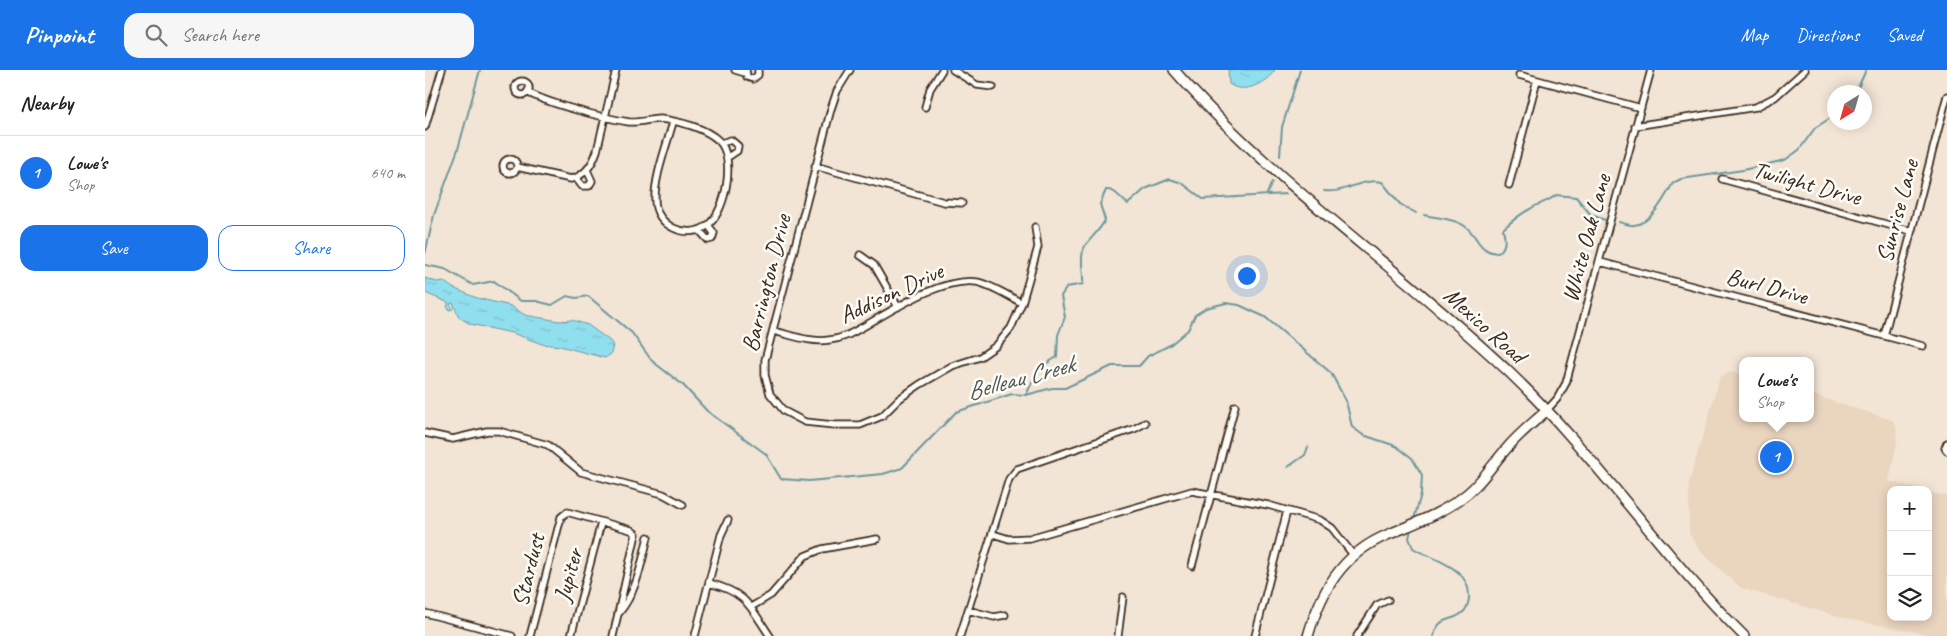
<!DOCTYPE html>
<meta charset="utf-8">
<style>
:root{--surface:#fff;--page:#f6f6f6;--text:#222;--muted:#767676;--line:#e0e0e0;--accent:#1a73e8}
body{margin:0;font-family:Caveat,sans-serif;background:var(--page);color:var(--text)}
.controls{position:absolute;right:15px;bottom:15px;display:grid;overflow:hidden;border-radius:10px;box-shadow:0 2px 12px #0003}
.controls button{width:45px;height:45px;display:grid;place-items:center;padding:0;border:0;border-bottom:1px solid var(--line);background:var(--surface);color:var(--text);font:25px sans-serif}
.compass{position:absolute;left:1402px;top:15px;width:45px;height:45px;border-radius:50%;background:var(--surface);box-shadow:0 2px 12px #0003;rotate:217deg}
.you{position:absolute;left:821px;top:205px;width:18px;height:18px;margin:-12px;border:4px solid #fff;border-radius:50%;background:#1a73e8;box-shadow:0 0 0 8px #1a73e833}
.badge{display:grid;place-items:center;width:32px;height:32px;border-radius:50%;background:var(--accent);color:#fff;font-size:16px;font-weight:700}
.pin{position:absolute;translate:-50% -50%;border:2px solid #fff;box-shadow:0 1px 5px #0006}
.popup{position:absolute;left:1314px;top:287px;width:75px;height:65px;box-sizing:border-box;display:grid;place-content:center;border-radius:10px;background:var(--surface);filter:drop-shadow(0 1px 4px #0005);font-size:16px;white-space:nowrap;color:var(--muted)}
.popup b{font-size:19px;color:var(--text)}
.popup::after{content:'';position:absolute;left:50%;top:100%;margin-left:-10px;border:10px solid transparent;border-top-color:var(--surface)}
.list{margin:0;padding:0;list-style:none}
h2{display:flex;justify-content:space-between;align-items:center;height:65px;margin:0;padding:0 20px;font-size:21px}
h2 small{font-size:16px;font-weight:400;color:var(--muted)}
.list li{display:grid;grid-template-columns:32px 1fr auto;gap:15px;align-items:center;box-sizing:border-box;height:75px;padding:0 20px;border-top:1px solid var(--line)}
.list b{display:block;font-size:19px;white-space:nowrap}
.list p{margin:0;font-size:16px;white-space:nowrap;color:var(--muted)}
.list em{font-size:16px;font-style:normal;color:var(--muted)}
.actions{display:flex;gap:10px;padding:15px 20px}
.actions a{flex:1;padding:11px 0;border:1px solid var(--accent);border-radius:15px;text-align:center;font-size:18px;color:var(--accent)}
.actions .main{background:var(--accent);color:#fff}
.icon{flex:none;width:28px;height:28px;fill:none;stroke:currentColor;stroke-width:2;stroke-linecap:round;stroke-linejoin:round}
.map{position:relative;flex:none;width:1522px;height:566px;overflow:hidden}
header{display:flex;align-items:center;gap:30px;box-sizing:border-box;height:70px;padding:0 25px;background:var(--accent);color:#fff}
header strong{font-size:24px}
nav{display:flex;gap:28px;margin-inline-start:auto;font-size:18px}
.search{width:350px;height:45px;background:var(--page);display:flex;align-items:center;gap:12px;box-sizing:border-box;padding:0 18px;border-radius:15px;color:var(--muted);font-size:19px}
main{display:flex}
aside{flex:1;background:var(--surface)}
.map>svg:first-child{display:block}
.built{fill:#ead5bf}
.water{fill:url(#water-ripples);stroke:#6e979b}
.lines{fill:none;stroke-linecap:round;stroke-linejoin:round}
.stream{stroke:#6e979b;stroke-width:2}
.street-casing{stroke:#3b2a1e;stroke-width:9}
.secondary-casing{stroke:#3b2a1e;stroke-width:12}
.primary-casing{stroke:#3b2a1e;stroke-width:12}
.street{stroke:#fdfcf7;stroke-width:5.5}
.secondary{stroke:#fdfcf7;stroke-width:9}
.primary{stroke:#fdfcf7;stroke-width:9}
.labels{text-anchor:middle;stroke-width:5;stroke-linejoin:round;paint-order:stroke}
.street-label{font-size:24px;fill:#3b2a1e;stroke:#fdfcf7}
.water-label{font-size:25px;font-style:italic;fill:#505752;stroke:#fdfcf7}
</style>
<header>
<strong>Pinpoint</strong>
<div class="search"><svg class="icon" aria-label="search" viewBox="0 0 24 24"><circle cx="10" cy="10" r="6"/><path d="M15 15l6 6"/></svg>Search here</div>
<nav><a>Map</a><a>Directions</a><a>Saved</a></nav>
</header>
<main>
<aside>
<h2>Nearby<small></small></h2>
<ul class="list">
<li><span class="badge">1</span><div><b>Lowe's</b><p>Shop</p></div><em>640 m</em></li>
</ul>
<div class="actions"><a class="main">Save</a><a>Share</a></div>
</aside>
<div class="map">
<svg width="1522" height="566" viewBox="0 0 1522 566">
<defs>
<pattern id="water-ripples" width="26" height="14" patternUnits="userSpaceOnUse" patternTransform="scale(1.25)"><rect width="26" height="14" fill="#90dfef"/><path d="M2 4q2-2 4 0t4 0M15 11q2-2 4 0t4 0" fill="none" stroke="#7dc0cc"/></pattern>
</defs>
<rect width="100%" height="100%" fill="#f2e5d6"/>
<filter id="ink" filterUnits="userSpaceOnUse"><feTurbulence type="fractalNoise" baseFrequency=".02" numOctaves="2"/><feDisplacementMap in="SourceGraphic" scale="10" xChannelSelector="R" yChannelSelector="G"/><feConvolveMatrix kernelMatrix="1 2 1 2 8 2 1 2 1" color-interpolation-filters="sRGB"/></filter>
<g filter="url(#ink)">
<path class="built" d="M1305 302 1317 305V348H1385V324L1467 350 1471 355 1472 373 1464 411 1496 420H1466V547H1503V422L1522 426V566H1511L1422 549 1316 518 1275 481 1264 463V413L1295 307Z"/>
<path class="water" d="M803 0H850C841 13 819 25 804 14Z
M0 208 12 212 18 211 28 218 52 228 86 236 100 245 134 251 147 250 163 255 185 271 188 275 186 284 180 288 135 276 117 274 87 263 45 254 34 247 28 233 25 234 28 239 24 240 22 236 24 233 0 223Z"/>
<g class="lines">
<path class="stream" d="M1431 22 1441 0
M855 86 857 57 875 0
M899 121C921 124 934 108 957 112L975 134 991 143
M842 124 847 112
M999 145C1012 148 1031 149 1041 157 1054 167 1053 182 1073 183 1082 177 1080 168 1078 159 1087 151 1095 144 1105 139 1114 133 1123 132 1131 125L1151 127 1166 145 1180 150
M1194 152C1198 153 1205 156 1209 155 1226 155 1241 125 1248 113L1256 109 1318 100 1360 90 1374 80 1390 58 1410 45
M0 184 9 145 33 79 55 0
M0 195 20 199 48 215 69 211 96 231H111L127 235 142 226 151 228 163 226 207 263 227 291 258 315 282 341 341 384 356 409 384 411 458 404 477 398 531 342 587 324 601 325 627 318H640L687 296H714L723 286 745 275 763 260 770 245 781 238 801 233 814 235 840 247 906 303 921 331 927 357 938 365 971 376 987 388 997 405 996 424 989 449
M601 325 614 298 632 287 633 265 640 247 636 226 642 217 658 214C659 203 654 189 659 178 662 171 675 161 680 150L675 134 681 120C691 119 695 129 703 134L720 119 745 109 757 113 778 129 861 124
M863 397 880 385 883 377
M986 459 984 468 988 478C1010 491 1046 497 1044 529 1043 534 1042 540 1037 543 1025 553 1014 545 1009 566"/>
<defs>
<path id="street" d="M310 0 320 3
M321 0 322 7 328 9 333 5V0
M425 0 412 21 406 39 340 290V305L345 324 359 341 380 352 409 355H435L457 346 474 329 494 315 527 296 555 287 571 276 586 258 597 233 613 177 610 157
M528 0 552 15 568 17
M1094 5 1216 38
M90 18a7 7 0 1 1 14 0a7 7 0 1 1-14 0Z
M102 22C124 34 179 48 204 52 214 53 225 49 235 49 254 51 281 58 294 71 311 88 301 141 283 155 263 171 230 156 230 130 229 108 242 75 248 52
M500 37 505 19 517 0
M1210 56 1331 37 1350 27 1380 0
M0 57 17 0
M296 73 306 70 313 76 312 81 303 87
M78 96a7 7 0 1 1 14 0a7 7 0 1 1-14 0Z
M390 96 519 132 537 133
M92 97 146 109C160 106 168 93 172 81L191 0
M151 108 157 116H164L167 111 162 100
M1297 109 1486 161
M1084 115 1112 10
M274 160 283 170 287 169 289 163 283 155
M435 185 449 195 473 237
M1175 192 1498 276
M348 261C366 265 386 273 404 270 419 269 430 261 443 254 471 238 518 207 552 212 567 215 583 226 597 233
M1459 266 1522 26
M1121 341 1132 329 1141 313 1226 0
M0 363 28 369 62 361H74L123 375 156 402 238 424 258 435
M1522 373 1520 378 1522 381
M568 464 584 469 605 468 767 421 843 435 895 450 907 458 929 486
M767 496 810 336
M284 513C322 523 324 535 345 566
M326 537 346 525 380 486 397 479 452 469
M543 540 569 547 580 545
M0 543 87 566
M194 543C212 521 216 495 223 467
M105 566 136 447 142 442 206 460 211 464 188 566
M146 566 176 453
M270 566 296 465 303 450
M535 566 584 409 592 399 709 359 720 353
M693 566 698 527
M830 566 862 441
M932 566 952 535 963 530"/>
<path id="secondary" d="M883 566C896 521 917 484 962 465 990 453 1019 443 1043 423 1058 411 1069 392 1083 377 1094 364 1108 353 1121 341"/>
<path id="primary" d="M749 0C849 114 976 199 1085 303 1170 384 1235 483 1319 566"/>
</defs>
<use href="#street" class="street-casing"/>
<use href="#secondary" class="secondary-casing"/>
<use href="#primary" class="primary-casing"/>
<use href="#street" class="street"/>
<use href="#secondary" class="secondary"/>
<use href="#primary" class="primary"/>
</g>
</g>
<g class="labels">
<g class="street-label">
<text transform="translate(1382 113) rotate(15)" y="8">Twilight Drive</text>
<text transform="translate(1472 141) rotate(-75)" y="8">Sunrise Lane</text>
<text transform="translate(1161 168) rotate(-75)" y="8">White Oak Lane</text>
<text transform="translate(341 213) rotate(-76)" y="8">Barrington Drive</text>
<text transform="translate(1342 216) rotate(15)" y="8">Burl Drive</text>
<text transform="translate(466 223) rotate(-25)" y="8">Addison Drive</text>
<text transform="translate(1060 255) rotate(42)" y="8">Mexico Road</text>
<text transform="translate(103 500) rotate(-76)" y="8">Stardust</text>
<text transform="translate(143 505) rotate(-75)" y="8">Jupiter</text>
</g>
<g class="water-label">
<text transform="translate(595 307) rotate(-15)" y="9">Belleau Creek</text>
</g>
</g>
</svg>
<div class="controls">
<button>+</button>
<button>−</button>
<button><svg class="icon" aria-label="layers" viewBox="0 0 24 24"><path d="M12 4l9 5-9 5-9-5zM3 14l9 5 9-5"/></svg></button>
</div>
<svg class="compass" viewBox="-18 -18 36 36"><path d="M0-13l5 13h-10z" fill="#e53935"/><path d="M0 13l5-13h-10z" fill="#767676"/></svg>
<div class="you"></div>
<div class="pin badge" style="left:1351px;top:387px">1</div>
<div class="popup"><b>Lowe's</b>Shop</div>
</div>
</main>
